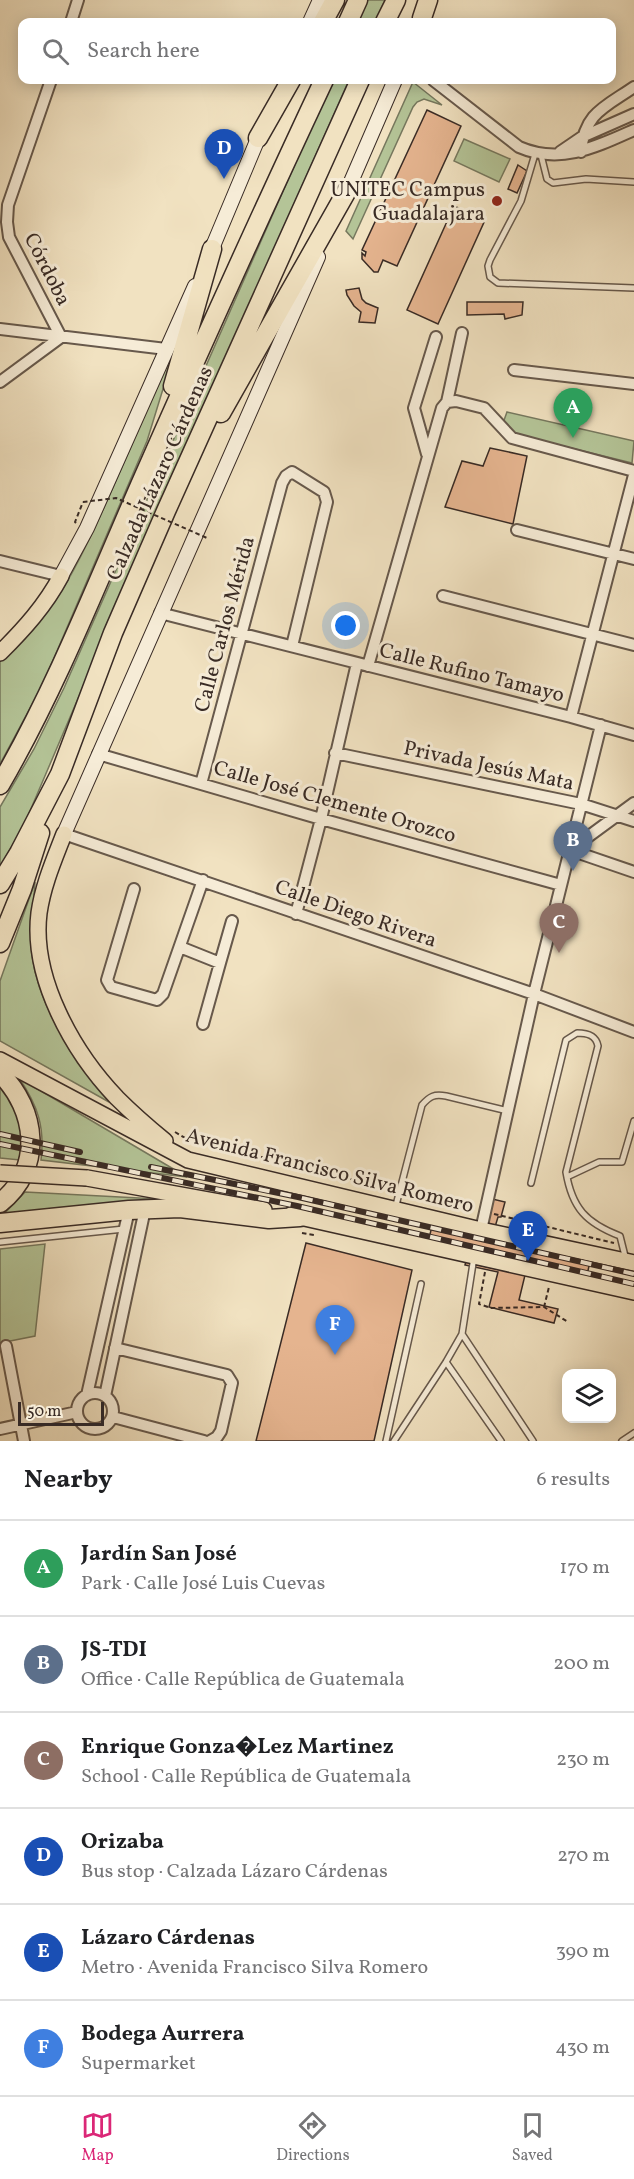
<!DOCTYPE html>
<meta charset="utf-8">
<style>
:root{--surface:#fff;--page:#f6f6f6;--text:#202124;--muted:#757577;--line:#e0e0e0;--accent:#db2777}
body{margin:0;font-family:Vollkorn,serif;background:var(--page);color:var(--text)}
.controls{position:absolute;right:18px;bottom:18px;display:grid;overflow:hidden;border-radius:12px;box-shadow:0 3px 15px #0003}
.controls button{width:54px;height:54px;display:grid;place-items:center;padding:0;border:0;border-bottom:2px solid var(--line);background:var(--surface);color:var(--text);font:30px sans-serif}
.scale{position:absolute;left:18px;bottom:15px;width:86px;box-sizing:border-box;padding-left:6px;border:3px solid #392b25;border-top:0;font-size:16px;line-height:21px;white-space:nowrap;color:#392b25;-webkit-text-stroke:4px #f6ecd7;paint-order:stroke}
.you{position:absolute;left:346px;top:626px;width:21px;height:21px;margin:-15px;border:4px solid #fff;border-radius:50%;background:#1a73e8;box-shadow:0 0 0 9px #1a73e833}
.badge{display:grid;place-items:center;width:39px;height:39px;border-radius:50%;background:var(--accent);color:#fff;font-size:20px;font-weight:700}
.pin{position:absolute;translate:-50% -50px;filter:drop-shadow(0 2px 3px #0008)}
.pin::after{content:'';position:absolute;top:32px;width:21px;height:18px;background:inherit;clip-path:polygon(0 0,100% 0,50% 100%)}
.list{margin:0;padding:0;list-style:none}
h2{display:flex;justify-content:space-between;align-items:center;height:78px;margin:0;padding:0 24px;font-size:26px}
h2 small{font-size:20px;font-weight:400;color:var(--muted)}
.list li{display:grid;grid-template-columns:39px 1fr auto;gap:18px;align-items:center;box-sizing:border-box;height:96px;padding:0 24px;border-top:2px solid var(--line)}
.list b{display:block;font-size:22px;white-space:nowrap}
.list p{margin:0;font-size:20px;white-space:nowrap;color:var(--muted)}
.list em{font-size:20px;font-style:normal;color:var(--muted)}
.icon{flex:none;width:33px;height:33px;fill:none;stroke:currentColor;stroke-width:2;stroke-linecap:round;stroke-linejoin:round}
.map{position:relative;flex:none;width:634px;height:1441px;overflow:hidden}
.search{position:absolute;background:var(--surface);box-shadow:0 3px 15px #0003;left:18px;right:18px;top:18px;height:66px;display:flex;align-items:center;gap:15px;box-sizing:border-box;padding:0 21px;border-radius:12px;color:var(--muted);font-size:22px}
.sheet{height:654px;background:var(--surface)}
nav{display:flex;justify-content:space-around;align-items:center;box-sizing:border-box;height:84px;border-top:2px solid var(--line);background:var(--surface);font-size:16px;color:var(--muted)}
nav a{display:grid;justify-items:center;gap:3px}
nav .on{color:var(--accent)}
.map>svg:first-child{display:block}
.green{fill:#b4c497;stroke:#76785e;stroke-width:1.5}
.building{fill:#e5b48f;stroke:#392b25;stroke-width:1.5}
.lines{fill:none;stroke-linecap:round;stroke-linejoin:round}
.service-casing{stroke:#67594c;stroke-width:8}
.minor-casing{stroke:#67594c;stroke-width:14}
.secondary-casing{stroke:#392b25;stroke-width:16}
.primary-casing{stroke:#392b25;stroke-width:18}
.motorway-casing{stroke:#392b25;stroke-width:21}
.path{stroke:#392b25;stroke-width:2;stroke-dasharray:4.5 3;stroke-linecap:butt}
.service{stroke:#f6ecd7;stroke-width:5}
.minor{stroke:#f6ecd7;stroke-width:10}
.secondary{stroke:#f6ecd7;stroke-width:14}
.primary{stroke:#f1e2c1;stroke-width:15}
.motorway{stroke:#f1e2c1;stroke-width:18}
.rail-casing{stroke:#392b25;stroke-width:6}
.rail{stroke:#f6ecd7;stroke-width:4;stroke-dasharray:11;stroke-linecap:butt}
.primary-bridge-casing{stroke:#392b25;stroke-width:18;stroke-linecap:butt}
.path-bridge{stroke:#392b25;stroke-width:2;stroke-dasharray:4.5 3;stroke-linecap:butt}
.primary-bridge{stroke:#f1e2c1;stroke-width:15}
.poi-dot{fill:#8f2418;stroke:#f6ecd7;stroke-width:2}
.labels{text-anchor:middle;stroke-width:6;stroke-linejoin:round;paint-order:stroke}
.poi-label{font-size:21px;fill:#392b25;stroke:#f6ecd7;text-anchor:end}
.street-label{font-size:21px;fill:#392b25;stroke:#f6ecd7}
</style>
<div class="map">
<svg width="634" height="1441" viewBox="0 0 634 1441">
<rect width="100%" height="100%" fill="#f1e2c1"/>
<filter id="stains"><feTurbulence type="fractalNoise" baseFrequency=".00333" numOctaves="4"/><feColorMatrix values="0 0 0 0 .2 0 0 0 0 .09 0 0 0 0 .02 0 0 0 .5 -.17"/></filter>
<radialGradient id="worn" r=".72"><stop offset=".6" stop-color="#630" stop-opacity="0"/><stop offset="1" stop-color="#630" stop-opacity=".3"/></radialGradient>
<path class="green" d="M367 0H385L375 22H357Z
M332 80H349L159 509 24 825 0 867V807L34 749 64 688Z
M413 82 442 105 424 99 417 102 413 107 353 239 346 231Z
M464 139 510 159 499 182 454 161Z
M167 362 171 363 147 441 42 686 0 764V661C58 615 85 550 114 485 132 444 150 403 167 362Z
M507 412 634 441 632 463 514 434 503 423Z
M35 882C34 903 29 937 32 956 40 1013 76 1058 109 1102L0 1041V981Z
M19 1078 187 1177 41 1160C45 1127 38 1106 19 1078Z
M0 1083 7 1090 24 1131 20 1160 0 1158Z
M25 1192 177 1200 1 1217Z
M45 1244 35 1336 0 1343V1249Z"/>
<path class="building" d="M427 110 461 126 397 266 383 260 378 272H374L362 259V253L365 256 366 252 362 250Z
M518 165 527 171 517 193 508 189Z
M454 206 485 220 438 324 407 310Z
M359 288 362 299 366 303 378 308 375 323 359 322 361 312 354 306 347 295 346 290Z
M467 302H523L522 315 505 319 504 314 467 315Z
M490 448 527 456 513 524 445 507 462 461 483 466Z
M484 1197 505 1202 501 1217H498L495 1227 591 1257 585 1284 525 1275 519 1300 558 1309 554 1323 489 1307 498 1272 465 1265 467 1258 427 1248 433 1221 480 1224Z
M306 1243 412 1270 374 1441H256Z"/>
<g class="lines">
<defs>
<path id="service" d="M535 154 521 201 490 260 488 266 490 277 498 283 634 288
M541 155 547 179 553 183 586 179 634 182
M567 1177 599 1162H622L634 1121
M531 1183 566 1040 577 1033C587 1033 596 1035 598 1046L566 1172C572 1208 586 1223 620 1236L626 1260
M395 1209 422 1105C430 1096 434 1094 446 1096L508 1111
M0 1242 124 1229
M462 1334 533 1441
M446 1362 501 1441
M386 1441 421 1284
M394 1441 446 1362 462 1334 474 1257
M622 1441 634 1433"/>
<path id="minor" d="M71 22 78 0
M433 80 519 147C560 165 596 147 634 130
M560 152 582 137 634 114
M581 152C584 113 605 107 634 87
M0 329 166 349
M514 370 634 384
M0 382 61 337 9 237 7 222 8 205 51 80
M447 402 456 401 484 408 512 438 634 471
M427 454 414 408 436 337
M517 530 634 559
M0 561 61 576
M443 596 634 645
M160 613 571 717 634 735
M368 666 442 408 447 402 462 333
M571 717 634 475
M335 753 581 804 634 821
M98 754 321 819 561 885
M201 784 282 483 286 476 292 472 324 492 327 502 292 646
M64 834 534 994 634 1032
M570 850 634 803
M570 850 634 872
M134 889 107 980 111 987 157 1000 163 994 203 880
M296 914 321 819 357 663
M180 947 220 963 203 1024
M220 963 232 921
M481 1230 534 994 601 725
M6 1346 24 1441
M115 1348 227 1375 232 1383 221 1431 217 1437 210 1441
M77 1411a18 18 0 1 1 36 0a18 18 0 1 1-36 0Z
M87 1395 129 1210
M105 1396 145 1209
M113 1417 204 1441
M0 1429 77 1412"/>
<path id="secondary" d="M310 22 320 0
M344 198 395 80
M208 258 262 129
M61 576 87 528 195 286
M64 834 318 257"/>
<path id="primary" d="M0 653C24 629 45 606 61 576
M64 834C54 860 43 885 39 913 31 978 73 1052 117 1098 132 1113 148 1127 165 1141
M0 1060 188 1160 481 1230 634 1263
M87 1178 264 1210
M291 1215 634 1292"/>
<path id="motorway" d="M422 18 428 0
M323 22 335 0
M348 22 358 0
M385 22 396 0
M258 138 291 80
M173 386 212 249
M221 413 348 189
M0 785C55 690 96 586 140 485 200 349 261 214 324 80
M0 884 19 853 60 774 113 633 166 511 360 80
M0 943 22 889 40 833
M0 1073C37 1110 44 1168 0 1203
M0 1223 129 1210 180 1208 269 1219 300 1217"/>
</defs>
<use href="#service" class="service-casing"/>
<use href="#minor" class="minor-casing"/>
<use href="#secondary" class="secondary-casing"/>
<use href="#primary" class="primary-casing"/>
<use href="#motorway" class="motorway-casing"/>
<path class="path" d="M76 523 75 522 83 502
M175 1132 187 1139 392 1189
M407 1192 474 1209
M494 1214 614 1243
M302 1233 314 1235
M485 1272 479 1304 491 1308 544 1307 568 1322
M544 1307 549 1287"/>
<use href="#service" class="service"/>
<use href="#minor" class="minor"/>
<use href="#secondary" class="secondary"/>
<use href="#primary" class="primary"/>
<use href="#motorway" class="motorway"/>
<defs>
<path id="rail" d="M0 1134 80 1152
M0 1144 297 1206 634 1284
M151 1167 298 1197 634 1274"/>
</defs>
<use href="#rail" class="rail-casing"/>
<use href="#rail" class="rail"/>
<defs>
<path id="primary-bridge" d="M0 1173 87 1178"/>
</defs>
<use href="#primary-bridge" class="primary-bridge-casing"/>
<path class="path-bridge" d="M83 502 116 498 207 538"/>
<use href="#primary-bridge" class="primary-bridge"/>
</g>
<circle class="poi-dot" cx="497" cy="201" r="6"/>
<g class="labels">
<g class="poi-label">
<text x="485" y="196">UNITEC Campus<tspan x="485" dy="24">Guadalajara</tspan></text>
</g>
<g class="street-label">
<text transform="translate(48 269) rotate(63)" y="7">Córdoba</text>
<text transform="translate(159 473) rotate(-66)" y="7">Calzada Lázaro Cárdenas</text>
<text transform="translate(224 624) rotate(-75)" y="7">Calle Carlos Mérida</text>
<text transform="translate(472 672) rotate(14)" y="7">Calle Rufino Tamayo</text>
<text transform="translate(489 765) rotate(12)" y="7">Privada Jesús Mata</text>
<text transform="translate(335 801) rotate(16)" y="7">Calle José Clemente Orozco</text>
<text transform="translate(356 913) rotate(19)" y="7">Calle Diego Rivera</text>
<text transform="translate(330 1170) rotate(14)" y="7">Avenida Francisco Silva Romero</text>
</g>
</g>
<rect width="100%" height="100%" filter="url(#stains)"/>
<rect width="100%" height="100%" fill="url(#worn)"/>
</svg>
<div class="controls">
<button><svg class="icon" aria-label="layers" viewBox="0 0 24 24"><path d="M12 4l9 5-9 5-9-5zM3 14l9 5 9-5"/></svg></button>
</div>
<div class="scale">50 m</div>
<div class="you"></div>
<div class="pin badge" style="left:573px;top:438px;background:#2e9e5b">A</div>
<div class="pin badge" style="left:573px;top:871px;background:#5c6f8a">B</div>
<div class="pin badge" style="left:559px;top:953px;background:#8d6e63">C</div>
<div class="pin badge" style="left:224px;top:179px;background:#1a4fb4">D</div>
<div class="pin badge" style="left:528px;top:1261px;background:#1a4fb4">E</div>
<div class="pin badge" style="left:335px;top:1355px;background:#3f7fe0">F</div>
<div class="search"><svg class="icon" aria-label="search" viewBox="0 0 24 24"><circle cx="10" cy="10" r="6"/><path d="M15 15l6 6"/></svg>Search here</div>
</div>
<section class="sheet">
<h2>Nearby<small>6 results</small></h2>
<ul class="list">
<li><span class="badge" style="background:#2e9e5b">A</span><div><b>Jardín San José</b><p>Park · Calle José Luis Cuevas</p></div><em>170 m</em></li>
<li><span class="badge" style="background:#5c6f8a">B</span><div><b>JS-TDI</b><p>Office · Calle República de Guatemala</p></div><em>200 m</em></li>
<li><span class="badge" style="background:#8d6e63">C</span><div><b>Enrique Gonza�Lez Martinez</b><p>School · Calle República de Guatemala</p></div><em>230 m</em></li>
<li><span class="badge" style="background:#1a4fb4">D</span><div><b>Orizaba</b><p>Bus stop · Calzada Lázaro Cárdenas</p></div><em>270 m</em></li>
<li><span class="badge" style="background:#1a4fb4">E</span><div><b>Lázaro Cárdenas</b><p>Metro · Avenida Francisco Silva Romero</p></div><em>390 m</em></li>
<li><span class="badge" style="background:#3f7fe0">F</span><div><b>Bodega Aurrera</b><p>Supermarket</p></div><em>430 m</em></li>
</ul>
</section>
<nav>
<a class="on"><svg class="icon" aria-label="map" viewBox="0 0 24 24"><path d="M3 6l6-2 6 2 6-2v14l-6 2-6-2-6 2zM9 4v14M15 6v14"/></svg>Map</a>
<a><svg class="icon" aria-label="directions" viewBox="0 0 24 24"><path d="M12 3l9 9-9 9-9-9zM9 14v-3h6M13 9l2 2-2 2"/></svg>Directions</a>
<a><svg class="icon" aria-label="saved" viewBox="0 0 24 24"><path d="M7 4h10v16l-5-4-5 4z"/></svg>Saved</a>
</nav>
